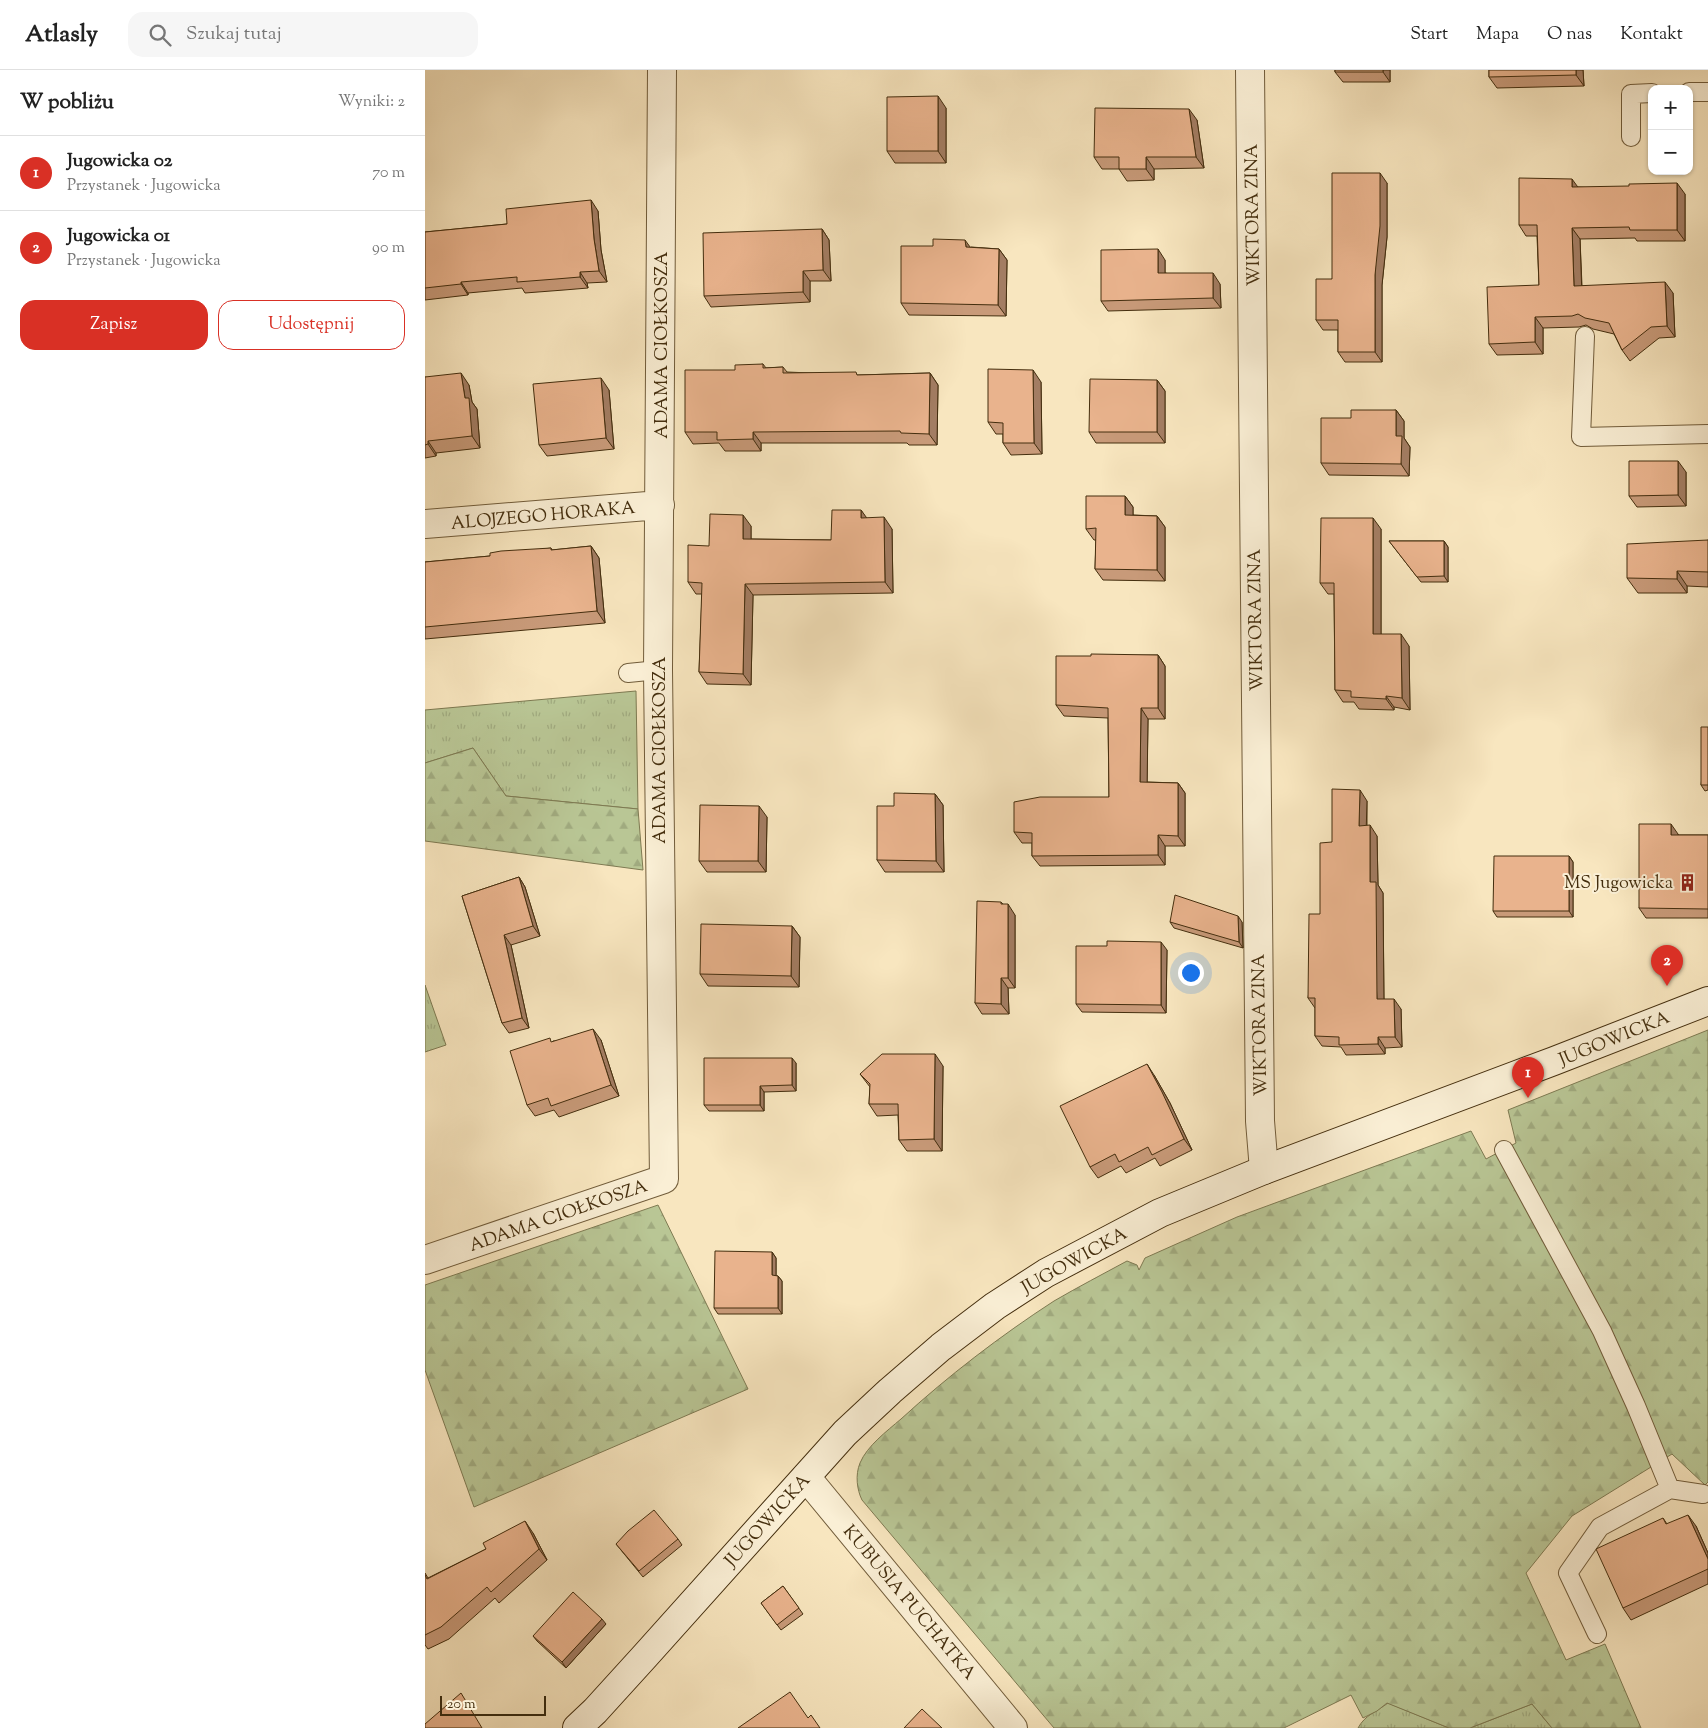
<!DOCTYPE html>
<html lang="pl">
<meta charset="utf-8">
<style>
:root{--surface:#fff;--page:#f6f6f6;--text:#222;--muted:#767676;--line:#e0e0e0;--accent:#d93025}
body{margin:0;font-family:"Sorts Mill Goudy",serif;background:var(--page);color:var(--text)}
.controls{position:absolute;right:15px;top:15px;display:grid;overflow:hidden;border-radius:10px;box-shadow:0 1px 4px #0004}
.controls button{width:45px;height:45px;display:grid;place-items:center;padding:0;border:0;border-bottom:1px solid var(--line);background:var(--surface);color:var(--text);font:25px sans-serif}
.scale{position:absolute;left:15px;bottom:12px;width:106px;box-sizing:border-box;padding-left:5px;border:2px solid #442e0e;border-top:0;font-size:14px;line-height:18px;white-space:nowrap;color:#442e0e;-webkit-text-stroke:4px #faefd5;paint-order:stroke}
.you{position:absolute;left:765px;top:902px;width:18px;height:18px;margin:-12px;border:4px solid #fff;border-radius:50%;background:#1a73e8;box-shadow:0 0 0 8px #1a73e833}
.badge{display:grid;place-items:center;width:32px;height:32px;border-radius:50%;background:var(--accent);color:#fff;font-size:16px;font-weight:700}
.pin{position:absolute;translate:-50% -41px;filter:drop-shadow(0 1px 2px #0008)}
.pin::after{content:'';position:absolute;top:26px;width:18px;height:15px;background:inherit;clip-path:polygon(0 0,100% 0,50% 100%)}
.list{margin:0;padding:0;list-style:none}
h2{display:flex;justify-content:space-between;align-items:center;height:65px;margin:0;padding:0 20px;font-size:21px}
h2 small{font-size:16px;font-weight:400;color:var(--muted)}
.list li{display:grid;grid-template-columns:32px 1fr auto;gap:15px;align-items:center;box-sizing:border-box;height:75px;padding:0 20px;border-top:1px solid var(--line)}
.list b{display:block;font-size:19px;white-space:nowrap}
.list p{margin:0;font-size:16px;white-space:nowrap;color:var(--muted)}
.list em{font-size:16px;font-style:normal;color:var(--muted)}
.actions{display:flex;gap:10px;padding:15px 20px}
.actions a{flex:1;padding:11px 0;border:1px solid var(--accent);border-radius:15px;text-align:center;font-size:18px;color:var(--accent)}
.actions .main{background:var(--accent);color:#fff}
.icon{flex:none;width:28px;height:28px;fill:none;stroke:currentColor;stroke-width:2;stroke-linecap:round;stroke-linejoin:round}
.map{position:relative;flex:none;width:1283px;height:1658px;overflow:hidden}
header{display:flex;align-items:center;gap:30px;box-sizing:border-box;height:70px;padding:0 25px;background:var(--surface);border-bottom:1px solid var(--line)}
header strong{font-size:24px}
nav{display:flex;gap:28px;margin-inline-start:auto;font-size:18px}
.search{width:350px;height:45px;background:var(--page);display:flex;align-items:center;gap:12px;box-sizing:border-box;padding:0 18px;border-radius:15px;color:var(--muted);font-size:19px}
main{display:flex}
aside{flex:1;background:var(--surface)}
.map>svg:first-child{display:block}
.grass{fill:url(#grass-tufts);stroke:#7e7a52}
.forest{fill:url(#forest-firs);stroke:#7e7a52}
.lines{fill:none;stroke-linecap:round;stroke-linejoin:round}
.lane-casing{stroke:#715c3a;stroke-width:20}
.street-casing{stroke:#715c3a;stroke-width:30}
.secondary-casing{stroke:#442e0e;stroke-width:30}
.lane{stroke:#faefd5;stroke-width:18}
.street{stroke:#faefd5;stroke-width:28}
.secondary{stroke:#faefd5;stroke-width:28}
.wall{fill:#c89a79;stroke:#442e0e}
.shaded-wall{fill:#a37d63;stroke:#442e0e}
.building{fill:#e9b38d;stroke:#442e0e}
.labels{text-anchor:middle;stroke-width:4;stroke-linejoin:round;paint-order:stroke}
.street-label{font-size:18px;fill:#442e0e;stroke:#faefd5}
.poi-label{font-size:18px;fill:#442e0e;stroke:#faefd5;text-anchor:end}
</style>
<header>
<strong>Atlasly</strong>
<div class="search"><svg class="icon" aria-label="search" viewBox="0 0 24 24"><circle cx="10" cy="10" r="6"/><path d="M15 15l6 6"/></svg>Szukaj tutaj</div>
<nav><a>Start</a><a>Mapa</a><a>O nas</a><a>Kontakt</a></nav>
</header>
<main>
<aside>
<h2>W pobliżu<small>Wyniki: 2</small></h2>
<ul class="list">
<li><span class="badge">1</span><div><b>Jugowicka 02</b><p>Przystanek · Jugowicka</p></div><em>70 m</em></li>
<li><span class="badge">2</span><div><b>Jugowicka 01</b><p>Przystanek · Jugowicka</p></div><em>90 m</em></li>
</ul>
<div class="actions"><a class="main">Zapisz</a><a>Udostępnij</a></div>
</aside>
<div class="map">
<svg width="1283" height="1658" viewBox="0 0 1283 1658">
<defs>
<pattern id="grass-tufts" width="24" height="20" patternUnits="userSpaceOnUse" patternTransform="scale(1.25)"><rect width="24" height="20" fill="#b9c695"/><path d="M3 7l-1-3M5 7V3M7 7l1-3M15 17l-1-3M17 17v-4M19 17l1-3" fill="none" stroke="#a0aa7f"/></pattern>
<pattern id="forest-firs" width="22" height="20" patternUnits="userSpaceOnUse" patternTransform="scale(1.25)"><rect width="22" height="20" fill="#b9c695"/><path d="M5 1l3.5 6h-7zM16 11l3.5 6h-7z" fill="#a0aa7f"/></pattern>
</defs>
<rect width="100%" height="100%" fill="#f8e6bf"/>
<filter id="stains"><feTurbulence type="fractalNoise" baseFrequency=".004" numOctaves="4"/><feColorMatrix values="0 0 0 0 .2 0 0 0 0 .09 0 0 0 0 .02 0 0 0 .5 -.17"/></filter>
<radialGradient id="worn" r=".72"><stop offset=".6" stop-color="#630" stop-opacity="0"/><stop offset="1" stop-color="#630" stop-opacity=".3"/></radialGradient>
<path class="grass" d="M211 621 213 739 81 726 48 678 0 693V640Z
M0 915 21 975 0 982Z
M963 1633 1024 1658H933C940 1645 951 1642 963 1633Z
M1107 1634 1127 1658H1045Z"/>
<path class="forest" d="M48 678 81 726 213 739 218 800 0 771V693Z
M1283 960V1412L1280 1415 1247 1384 1147 1446 1101 1503 1141 1590 1180 1574 1216 1658H1127L1107 1634 1045 1658H1024L962 1633 952 1641 938 1648 926 1625 859 1658H629L437 1430C432 1420 430 1405 435 1393 442 1376 462 1361 476 1349 523 1306 575 1266 629 1231 653 1217 678 1204 702 1191L712 1195 714 1200 720 1188 812 1147 1046 1061 1061 1089 1091 1073 1083 1040Z
M233 1135 323 1319 49 1437 0 1300V1215Z"/>
<g class="lines">
<defs>
<path id="lane" d="M1264 22H1283
M1206 67V24L1227 23
M1160 266 1156 367 1283 364
M203 603 233 600
M1079 1080 1177 1261 1211 1336 1245 1419
M1172 1564 1143 1503 1175 1457 1245 1419 1278 1424"/>
<path id="street" d="M825 0 835 1051 839 1100
M0 454 235 435
M0 1190 239 1109 233 600 237 0
M381 1407 588 1658"/>
<path id="secondary" d="M152 1658 170 1641 220 1586 420 1363 465 1321 516 1277 570 1236 621 1203 735 1143 839 1100 1129 991 1283 931"/>
</defs>
<use href="#lane" class="lane-casing"/>
<use href="#street" class="street-casing"/>
<use href="#secondary" class="secondary-casing"/>
<use href="#lane" class="lane"/>
<use href="#street" class="street"/>
<use href="#secondary" class="secondary"/>
</g>
<path class="wall" d="M910 0H965V12H918L910 2Z
M1064 0H1158L1159 16 1072 18 1064 7Z
M521 38V93H470L462 81Z
M772 50 779 98 729 99V110L702 111 694 99H677L669 87Z
M962 113V167L957 215V292H920L913 282V260H898L891 250 907 209Z
M1153 117 1260 124V171H1212L1210 168 1155 169 1157 216 1248 223 1250 267 1234 268 1205 291 1197 280 1189 264 1168 259 1161 255 1154 257 1118 258V284L1072 285 1064 274 1114 215 1112 166H1101L1094 155Z
M173 141 176 180 182 212 162 213 163 218 139 220 100 223 97 218 43 223V225L0 230V162L82 154Z
M397 159 404 170 406 211H385V232L286 237 279 226Z
M546 177 574 179 582 190 581 246 484 245 476 233Z
M740 190V203L795 214 796 238 683 241 676 231Z
M338 294 341 298 358 297 362 302 433 305 505 303 513 315 512 375H484L482 373H336V381H300L294 373 268 374 260 362 310 300Z
M0 307 44 315 47 332 52 339 55 378 11 383V386L0 388Z
M732 310 740 321V373H671L664 362Z
M616 312 617 384 586 385 578 373V364H571L563 352Z
M184 320 189 379 122 386 114 375Z
M971 340 979 351V368L985 377 984 406 904 405 896 393 926 348Z
M1261 402V436L1212 437 1204 426Z
M700 426 708 437V445L732 446 740 457V511L678 510 670 499 671 470H669L661 459Z
M436 440 441 448 467 459 468 523 328 525 326 615 282 614 274 602 277 524H271L263 512 284 476 326 456V469L406 470Z
M956 459V564L984 576 985 640 969 637V640L934 639 929 632H918L910 620 909 524H903L895 513Z
M1283 470V517L1262 516V523H1213L1202 508Z
M964 471H1019L1023 477V512H996Z
M166 476 174 488 180 553 0 569V492L65 486 126 478 127 480Z
M733 585 740 596V649H723L722 712 753 713 760 723V776H740V795L615 796 607 786V773H597L589 762 684 727 683 648 639 646 631 635 666 586Z
M1283 657V720L1280 721 1276 715Z
M510 724 518 735 519 802H460L452 790 469 736Z
M942 731V756L952 766 953 815 958 823 959 929 976 939 977 977 960 978V984L921 985 916 977 897 976 890 966V938L883 928 907 772Z
M342 747 341 802H282L274 791Z
M1253 764V765H1283V848H1221L1214 838Z
M1144 786 1148 792V847H1072L1068 841Z
M94 807 100 817 115 866 86 875 104 958 84 963 77 953 37 826Z
M576 832 578 834 590 845V918H583L584 944H557L550 933Z
M745 852H817L818 878 749 858Z
M367 856 375 867 374 917 283 916 275 904Z
M742 880 741 943 657 942 651 934Z
M176 970 194 1026 134 1047 129 1040 110 1046 102 1035 128 971Z
M371 993V1021L339 1022V1041H284L279 1035Z
M518 996 517 1081H482L474 1070 473 1045 452 1046 444 1034 445 1017 435 1004Z
M729 1005 745 1033 767 1080 735 1096 730 1088 701 1103 696 1096 673 1108 665 1097Z
M347 1182 351 1188V1206H353L357 1211V1244H293L289 1238Z
M1238 1448 1242 1454 1271 1456 1283 1483V1514L1206 1550 1198 1538Z
M108 1463 122 1490 74 1533 70 1528 24 1569 3 1579 0 1575V1503L3 1508 61 1479Z
M253 1469 257 1475 218 1507 191 1474Z
M358 1516 378 1544 356 1560 336 1533Z
M181 1554 141 1598 112 1571 108 1566Z"/>
<path class="shaded-wall" d="M958 0H965V12L958 2Z
M1151 0H1158L1159 16 1151 5Z
M513 26 521 38V93L513 81Z
M764 39 772 50 779 98 771 87Z
M721 87 729 99V110L721 99Z
M955 103 962 113V167L957 215V292L950 282V205Z
M1147 109 1155 120 1147 117Z
M1252 113 1260 124V171L1252 160Z
M166 130 173 141 176 180 182 212 174 201 169 169Z
M1147 158 1155 169 1157 227 1149 216Z
M397 159 404 170 406 211 398 200Z
M540 170 548 181 541 177Z
M574 179 582 190 581 246 573 235Z
M733 179 740 190V214L733 203Z
M378 201 385 211V232L378 222Z
M155 202 162 213 163 218 155 207Z
M788 203 795 214 796 238 788 228Z
M36 212 43 223V225L36 214Z
M1240 212 1248 223 1250 267 1242 256Z
M1110 247 1118 258V284L1110 272Z
M608 300 616 312 617 384 609 373Z
M36 303 44 315 47 332 52 339 55 378 47 366 40 328Z
M505 303 513 315 512 375 504 364Z
M176 308 184 320 189 379 181 368Z
M732 310 740 321V373L732 362Z
M971 340 979 351V368L985 377 984 406 976 394 971 366Z
M328 362 336 373V381L328 369Z
M3 371 11 383V386L3 374Z
M1253 391 1261 402V436L1253 425Z
M700 426 708 437V457L700 445Z
M436 440 444 451 436 448Z
M318 445 326 456V480L318 469Z
M732 446 740 457V511L732 500Z
M459 447 467 459 468 523 460 512Z
M948 448 956 459V576L948 564Z
M1019 471 1023 477V512L1019 506Z
M166 476 174 488 180 553 172 541Z
M1252 501 1262 516V523L1252 509Z
M320 514 328 525 326 615 318 604Z
M976 564 984 576 985 640 977 628Z
M733 585 740 596V649L733 638Z
M961 626 969 637V640L961 629Z
M716 638 723 649 722 723 715 712Z
M753 713 760 723V776L753 766Z
M935 720 942 731 941 766 934 756Z
M510 724 518 735 519 802 511 791Z
M334 736 342 747 341 802 333 791Z
M1246 754 1253 764V775L1246 765Z
M945 755 952 766 953 815 958 823 959 939 952 929 945 812Z
M733 765 740 776V795L733 785Z
M1144 786 1148 792V847L1144 841Z
M94 807 100 817 115 866 108 856Z
M583 834 590 845V918L583 908Z
M813 846 817 852 818 878 814 872Z
M367 856 375 867 374 917 366 906Z
M79 865 86 875 104 958 97 948Z
M736 872 742 880 741 943 736 935Z
M576 908 583 918 584 944 576 934Z
M969 929 976 939 977 977 970 967Z
M168 959 176 970 194 1026 186 1015Z
M953 967 960 978V984L953 974Z
M510 984 518 996 517 1081 509 1069Z
M367 988 371 993V1021L367 1015Z
M722 994 729 1005 745 1033 767 1080 759 1069Z
M335 1016 339 1022V1041L335 1035Z
M347 1182 351 1188V1211L347 1205Z
M353 1206 357 1211V1244L353 1238Z
M1263 1445 1271 1456 1283 1483V1489Z
M100 1451 108 1463 122 1490 114 1479Z
M177 1549 181 1554 141 1598 137 1592Z"/>
<path class="building" d="M910 0H958V2H910Z
M1064 0H1151V5L1064 7Z
M513 26V81H462V27Z
M670 38 764 39 771 87H721V99H694V87H669Z
M907 103H955V156L950 205V282H913V250H891V209H907Z
M1094 108 1147 109V117L1204 116V114L1252 113V160H1205L1204 157 1147 158 1149 216 1240 212 1242 256 1226 257 1197 280 1184 253 1160 248 1153 244 1147 246 1110 247V272L1064 274 1062 217 1114 215 1112 155H1094Z
M166 130 169 169 174 201 155 202V207L131 209 92 212V207L36 212V214L0 218V162L82 154 81 139Z
M397 159 398 200 378 201V222L279 226 278 163Z
M508 169 540 170 541 177 574 179 573 235 476 233V176H508Z
M733 179V203H788V228L676 231V180Z
M338 294V298L358 297V303L431 302 432 305 505 303 504 364 476 363 475 361 328 362V369L292 370V362H260V300H310V295Z
M563 299 608 300 609 373H578V353L563 352Z
M36 303 40 328H44L47 366 3 371V374L0 375V307Z
M176 308 181 368 114 375 108 314Z
M665 309 732 310V362H664Z
M926 340H971V366H977L976 394 896 393V348H926Z
M1204 391H1253V425L1204 426Z
M661 426H700V445L732 446V500L670 499 671 458 661 459Z
M407 440H436V448L459 447 460 512 320 514 318 604 274 602 277 513 263 512V475L284 476 285 444 318 445V469L406 470Z
M896 448H948V564H976L977 628 961 626V629L926 627V621L910 620 909 513H895Z
M1283 470V502L1252 501V509L1202 508V474Z
M964 471H1019V506L992 507Z
M166 476 172 541 0 557V492L65 486V483L76 481 126 478V480Z
M666 584 733 585V638H716L715 712 753 713V766L733 765V785L607 786V763L589 762V732L615 727H684L683 638 631 635V586H666Z
M1276 657H1283V715H1276Z
M907 719 935 720 934 756 945 755V812H951L952 929H969L970 967H953V974L914 975V967L890 966V928H883L884 844H895V773L907 772Z
M469 723 510 724 511 791 452 790V736H469Z
M275 735 334 736 333 791H274Z
M1214 754H1246V765H1283V839L1214 838Z
M1069 786H1144V841H1068Z
M94 807 108 856 79 865 97 948 77 953 37 826Z
M750 825 813 846 814 872 745 852Z
M552 831 576 832V834H583V908H576V934L550 933Z
M276 854 367 856 366 906 275 904Z
M682 871 736 872V935L651 934V876H682Z
M168 959 186 1015 126 1036 123 1028 102 1035 85 981 125 968 126 972Z
M457 984H510L509 1069 474 1070 473 1034H444L445 1014 435 1004Z
M279 988H367V1015L335 1016V1035H279Z
M722 994 737 1022 759 1069 727 1085 723 1077 694 1092 690 1084 665 1097 635 1036Z
M290 1181 347 1182V1205L353 1206V1238H289Z
M229 1440 253 1469 214 1501 191 1474 203 1461Z
M1263 1445 1283 1489V1499L1198 1538 1171 1479 1238 1448 1241 1454Z
M100 1451 114 1479 66 1522 62 1517 16 1557 0 1565V1505L2 1509 61 1479 58 1473Z
M358 1516 374 1538 352 1555 336 1533Z
M148 1522 177 1549 137 1592 108 1566Z
M365 1622 383 1648 386 1645 395 1658H313Z
M36 1623 57 1658H0V1654Z
M497 1639 517 1658H479Z"/>
<defs>
<symbol id="building-bare" viewBox="-9 -9 18 18"><path d="M-4-6H4V6H1V3H-1V6H-4ZM-2.5-4.3h1.7v1.8h-1.7ZM.8-4.3h1.7v1.8H.8ZM-2.5-1h1.7V.8h-1.7ZM.8-1h1.7V.8H.8Z" fill="#8f2418" stroke="#faefd5" stroke-width="2.5" paint-order="stroke"/></symbol>
</defs>
<g fill-rule="evenodd">
<use href="#building-bare" x="1250" y="800" width="25" height="25"/>
</g>
<g class="labels">
<g class="street-label">
<text transform="translate(827 145) rotate(-91)" y="6">WIKTORA ZINA</text>
<text transform="translate(236 275) rotate(-90)" y="6">ADAMA CIOŁKOSZA</text>
<text transform="translate(118 445) rotate(-5)" y="6">ALOJZEGO HORAKA</text>
<text transform="translate(830 550) rotate(-91)" y="6">WIKTORA ZINA</text>
<text transform="translate(234 680) rotate(-90)" y="6">ADAMA CIOŁKOSZA</text>
<text transform="translate(834 955) rotate(-91)" y="6">WIKTORA ZINA</text>
<text transform="translate(1189 968) rotate(-22)" y="6">JUGOWICKA</text>
<text transform="translate(133 1145) rotate(-19)" y="6">ADAMA CIOŁKOSZA</text>
<text transform="translate(649 1190) rotate(-29)" y="6">JUGOWICKA</text>
<text transform="translate(342 1450) rotate(-48)" y="6">JUGOWICKA</text>
<text transform="translate(485 1532) rotate(50)" y="6">KUBUSIA PUCHATKA</text>
</g>
<g class="poi-label">
<text x="1248" y="818">MS Jugowicka</text>
</g>
</g>
<rect width="100%" height="100%" filter="url(#stains)"/>
<rect width="100%" height="100%" fill="url(#worn)"/>
</svg>
<div class="controls">
<button>+</button>
<button>−</button>
</div>
<div class="scale">20 m</div>
<div class="you"></div>
<div class="pin badge" style="left:1103px;top:1028px">1</div>
<div class="pin badge" style="left:1242px;top:916px">2</div>
</div>
</main>
